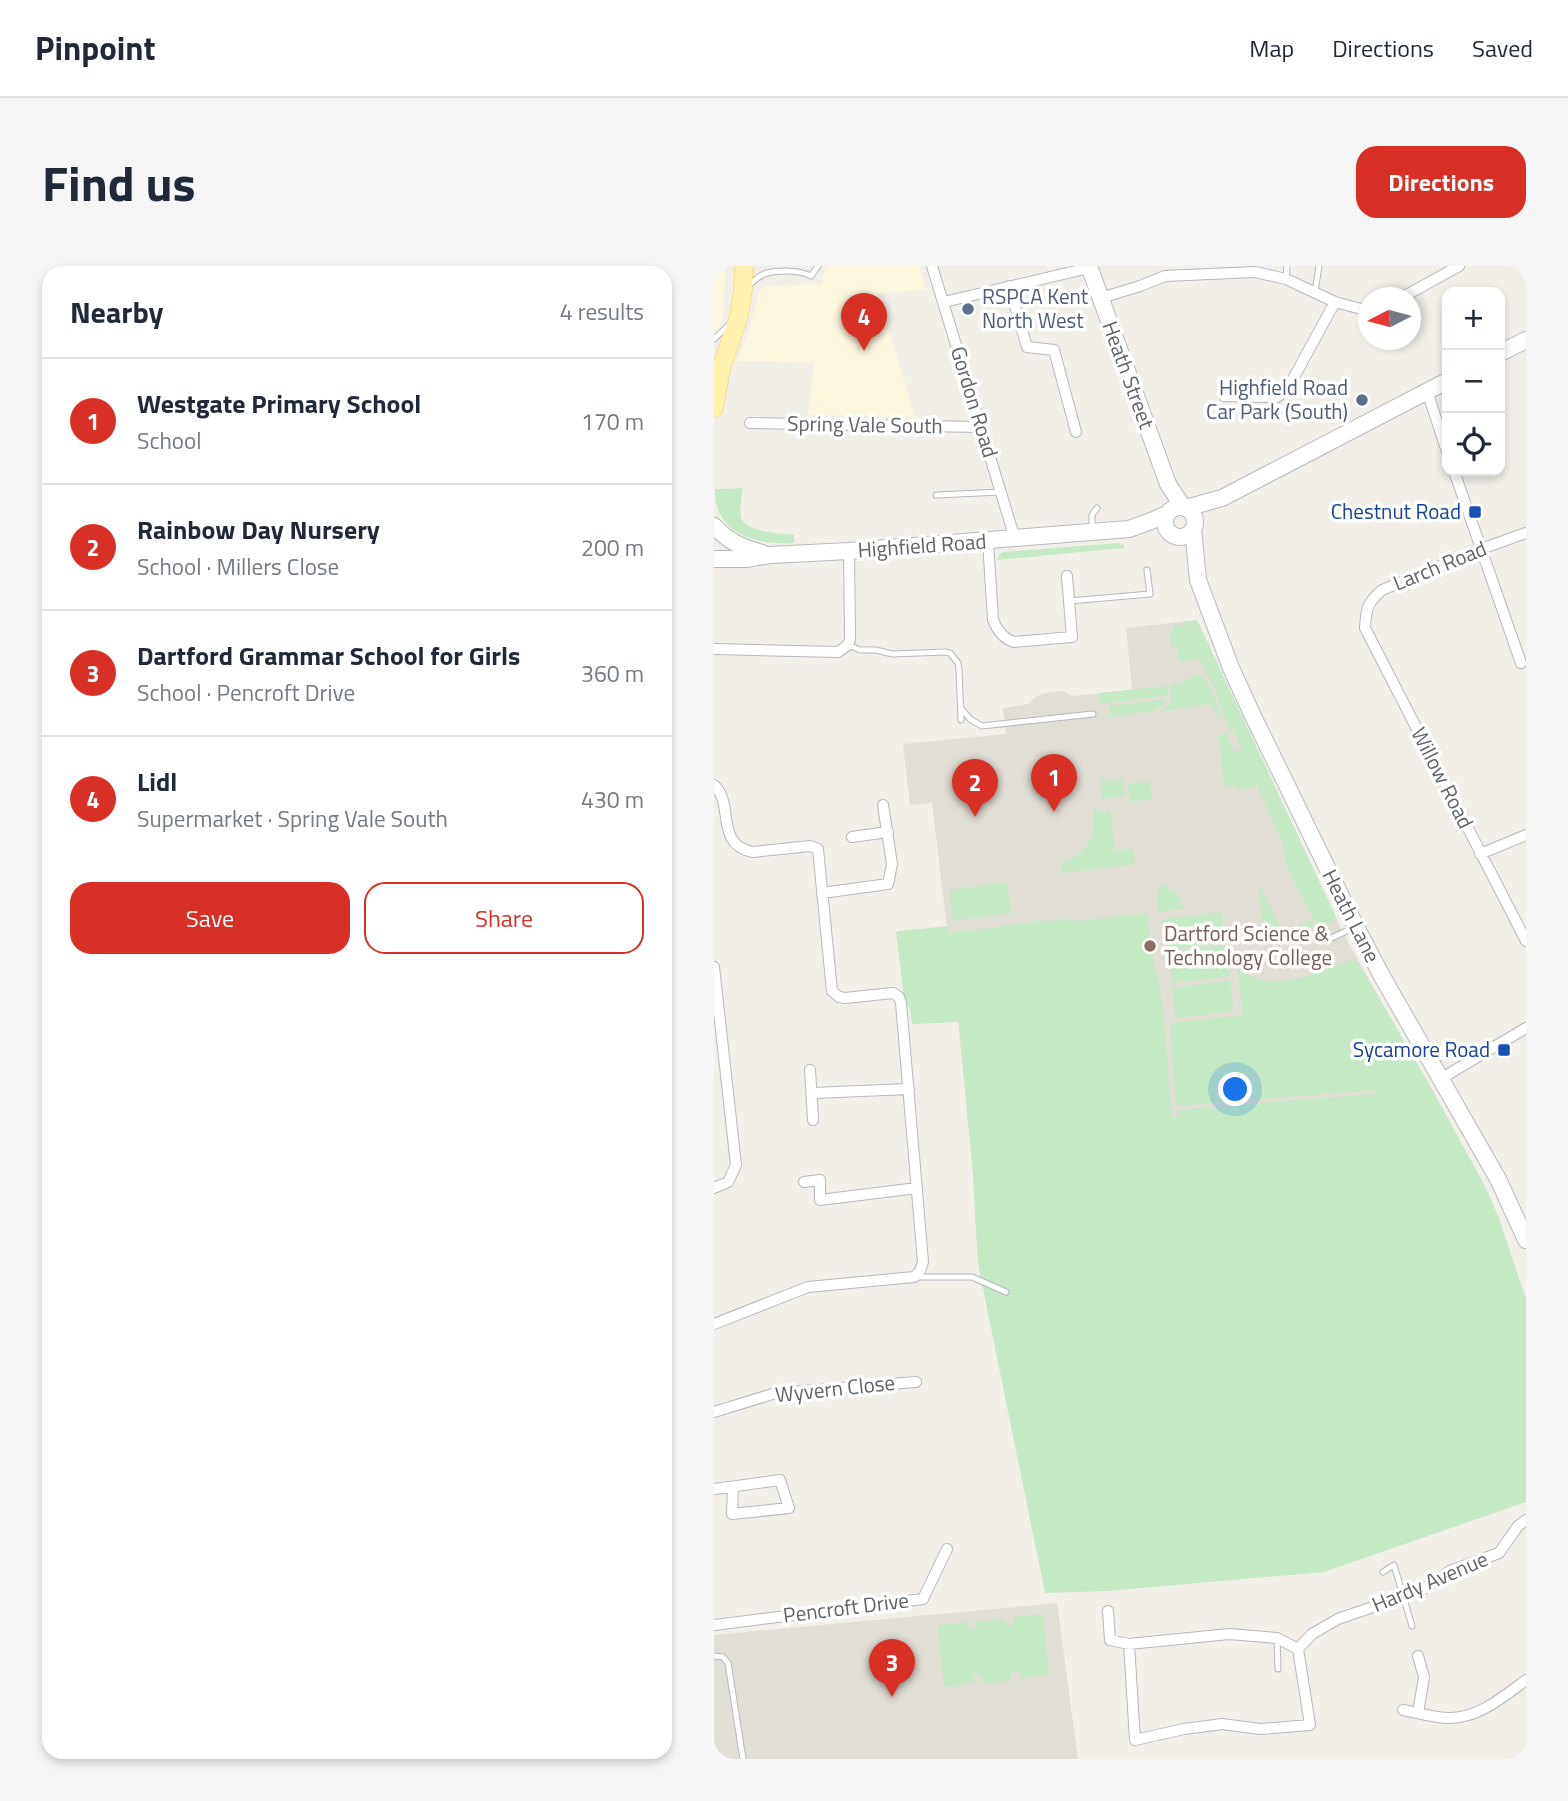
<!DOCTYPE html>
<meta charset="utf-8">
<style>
:root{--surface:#fff;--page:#f6f6f7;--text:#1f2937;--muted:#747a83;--line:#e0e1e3;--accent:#d93025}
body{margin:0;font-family:"Titillium Web",sans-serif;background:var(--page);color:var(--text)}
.controls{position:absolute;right:21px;top:21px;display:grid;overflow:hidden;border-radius:14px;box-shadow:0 4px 10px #0003}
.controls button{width:63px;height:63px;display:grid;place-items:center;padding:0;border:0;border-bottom:2px solid var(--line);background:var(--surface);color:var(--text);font:35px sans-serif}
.compass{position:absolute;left:644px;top:21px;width:63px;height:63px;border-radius:50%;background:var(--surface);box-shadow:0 4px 10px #0003;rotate:264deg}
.you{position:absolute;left:522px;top:824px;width:24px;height:24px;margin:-18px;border:5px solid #fff;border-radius:50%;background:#1a73e8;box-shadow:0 0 0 10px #1a73e833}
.badge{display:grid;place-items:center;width:46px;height:46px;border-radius:50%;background:var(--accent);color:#fff;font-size:23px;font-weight:700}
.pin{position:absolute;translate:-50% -58px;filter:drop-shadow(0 2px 4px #0008)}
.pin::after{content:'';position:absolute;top:37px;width:24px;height:21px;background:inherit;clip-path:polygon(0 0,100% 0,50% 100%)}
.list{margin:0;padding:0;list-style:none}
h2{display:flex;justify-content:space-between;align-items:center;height:91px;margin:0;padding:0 28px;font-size:30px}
h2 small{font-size:23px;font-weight:400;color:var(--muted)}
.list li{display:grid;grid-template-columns:46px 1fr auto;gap:21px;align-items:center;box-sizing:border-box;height:126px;padding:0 28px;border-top:2px solid var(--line)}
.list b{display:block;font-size:26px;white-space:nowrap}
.list p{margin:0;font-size:23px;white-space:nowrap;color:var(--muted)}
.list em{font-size:23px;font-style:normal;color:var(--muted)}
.actions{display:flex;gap:14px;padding:21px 28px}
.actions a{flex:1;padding:16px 0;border:2px solid var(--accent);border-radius:21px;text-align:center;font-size:24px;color:var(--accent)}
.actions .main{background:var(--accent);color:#fff}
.icon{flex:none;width:38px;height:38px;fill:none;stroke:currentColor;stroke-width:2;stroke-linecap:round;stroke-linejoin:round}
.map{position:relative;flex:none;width:812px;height:1493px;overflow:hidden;border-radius:21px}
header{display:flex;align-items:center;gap:42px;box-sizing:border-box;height:98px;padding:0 35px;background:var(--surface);border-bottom:2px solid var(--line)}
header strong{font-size:33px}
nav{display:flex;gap:38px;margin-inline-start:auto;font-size:24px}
.intro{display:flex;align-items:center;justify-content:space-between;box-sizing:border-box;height:168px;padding:0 42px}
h1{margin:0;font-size:49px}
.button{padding:18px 32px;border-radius:21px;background:var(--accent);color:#fff;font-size:24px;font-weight:700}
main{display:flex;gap:42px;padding:0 42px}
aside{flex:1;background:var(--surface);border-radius:21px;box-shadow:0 4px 10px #0003}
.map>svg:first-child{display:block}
.commercial{fill:#fef7e0}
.education{fill:#e1ded6}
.green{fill:#c5e8c5}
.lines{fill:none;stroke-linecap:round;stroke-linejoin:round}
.lane-casing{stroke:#b5b8bc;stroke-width:7}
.street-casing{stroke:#b5b8bc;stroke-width:12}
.secondary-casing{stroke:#b6babf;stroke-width:18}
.primary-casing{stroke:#f2c960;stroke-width:19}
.lane{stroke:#fff;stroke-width:5}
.street{stroke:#fff;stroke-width:10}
.secondary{stroke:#fff;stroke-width:16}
.primary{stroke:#fff2af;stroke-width:18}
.service-dot{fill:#5c6f8a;stroke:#fff;stroke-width:2.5}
.transit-dot{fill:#1a4fb4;stroke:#fff;stroke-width:2.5}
.education-dot{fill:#8d6e63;stroke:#fff;stroke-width:2.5}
.labels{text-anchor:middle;stroke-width:7;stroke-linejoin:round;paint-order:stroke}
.service-label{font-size:21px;fill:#4e5e75;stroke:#fff;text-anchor:start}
.street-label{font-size:21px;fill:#5f6368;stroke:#fff}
.transit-label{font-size:21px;fill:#164399;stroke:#fff;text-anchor:end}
.education-label{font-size:21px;fill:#785e54;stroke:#fff;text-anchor:start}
</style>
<header>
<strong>Pinpoint</strong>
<nav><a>Map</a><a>Directions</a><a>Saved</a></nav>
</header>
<div class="intro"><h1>Find us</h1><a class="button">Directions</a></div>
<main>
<aside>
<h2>Nearby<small>4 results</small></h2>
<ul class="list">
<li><span class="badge">1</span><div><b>Westgate Primary School</b><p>School</p></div><em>170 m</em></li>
<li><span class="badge">2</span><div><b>Rainbow Day Nursery</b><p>School · Millers Close</p></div><em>200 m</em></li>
<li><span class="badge">3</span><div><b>Dartford Grammar School for Girls</b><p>School · Pencroft Drive</p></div><em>360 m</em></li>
<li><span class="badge">4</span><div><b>Lidl</b><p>Supermarket · Spring Vale South</p></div><em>430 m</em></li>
</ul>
<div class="actions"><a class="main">Save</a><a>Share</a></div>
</aside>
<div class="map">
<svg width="812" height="1493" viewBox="0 0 812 1493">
<rect width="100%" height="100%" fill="#f1efe8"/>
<path class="commercial" d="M0 0H12L9 50 0 75Z
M115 0H205L212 24 164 27 201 151 94 149 100 97 22 95 33 71 44 30 47 23 53 20 108 18 111 1Z"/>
<path class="education" d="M483 354 629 667 772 922 264 998 259 908 244 755 218 537 196 539 189 478 292 468 289 442 314 438 321 431 330 427 349 425 358 430 418 424 412 362Z
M343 1337 364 1493H0V1369Z"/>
<path class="green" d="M29 222C28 231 25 243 27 251 31 267 67 267 80 269V277C42 279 0 268 1 223Z
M405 277 406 279 410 278V282L283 294 286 288 289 286Z
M483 354 622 651 620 656 608 661 607 658 603 660 573 602 568 575 542 518 526 525 523 519 510 520 506 477 503 470 512 466 520 486 528 483 519 464 516 465 498 416 485 394 465 395 463 380 457 381 456 366 460 365V360L470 359 469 356Z
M483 408C498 415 502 440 508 454L502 449 498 440 493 438 447 445 457 436 456 419 470 417 478 409Z
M453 420 454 429 387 438 385 427Z
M454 433 442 445 396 451 395 440Z
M390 512 391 515 409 513 411 530 388 533 386 513Z
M436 515 438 533 416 536 414 518Z
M382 541 388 547 396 544 401 585 419 583 421 598 348 607 347 597C374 588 383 569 379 542Z
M293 616 297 647 239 654 235 624Z
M544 617 570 668 597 654 600 661 563 672 553 669 549 661Z
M445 618C459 622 467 630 470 643L443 646Z
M508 646 511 676 454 684 449 653Z
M433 647 441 708H444L450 753 458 851 465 850 464 844 661 828 660 824 462 840 456 757 529 749 523 699C553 734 607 703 642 693L714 816 772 922 784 950 812 1033V1236L610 1306 393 1325 331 1327 264 998 259 908 245 756 198 758 196 744 190 731 182 667 184 665 234 660 235 667 353 652 354 656Z
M512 679 516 710 458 717 454 686Z
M516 714 520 745 462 752 458 722Z
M329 1348 335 1409 306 1412 305 1406H297V1415L268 1418 267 1409H259L260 1417 230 1421 224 1359 253 1356 255 1363 262 1362 261 1356 291 1353 292 1360 300 1359 299 1351Z"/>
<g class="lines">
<defs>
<path id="lane" d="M572 13 573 0
M34 20C40 15 45 9 53 7 65 4 86 4 97 10L104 0
M601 26 605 0
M0 73 15 59
M222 229 287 226
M378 263V249L383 242
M355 335 436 328 433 304
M134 379 146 384H162L178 388 231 386 236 387 244 397 245 404 247 454
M247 442 256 453 268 460 379 448
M613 674 639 662
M203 1011H258L292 1026
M669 1306 680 1299 698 1360
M563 1372 564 1403
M0 1390 9 1391 14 1397 29 1493"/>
<path id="street" d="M218 0 301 273
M295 20 313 81 340 84 362 166
M387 32 426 20 451 10 541 6 572 13 621 36
M687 32 745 0
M230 36 375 2
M713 125 733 186
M510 130 563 131 573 124 621 36 651 44 654 43
M36 157 266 161
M740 205 807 397
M812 267 767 283 668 324C653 337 652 343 651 362L812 675
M274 275 279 354C283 364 290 373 300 376L358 371 353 310
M0 383 124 386 134 379 136 373 135 285
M0 519C21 538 0 579 39 586L96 580 104 583 118 725 125 731 131 732 179 727 185 731 187 737 209 996 206 1005 200 1011 94 1021 0 1058
M138 571 174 566
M766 588 812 569
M108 627 174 618 178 598 169 539
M0 701 22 899 14 916 0 922
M96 804 99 854
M728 812 812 762
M99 827 195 823
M90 916 106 914V934L203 922
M0 1146 65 1126 89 1125 202 1116
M0 1223 66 1214 75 1242 18 1248 19 1221
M394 1345 396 1374 415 1378 515 1368 563 1372 584 1383 598 1368 624 1353 708 1324 736 1305 785 1287 804 1260 812 1254
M0 1359 209 1333 233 1283
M415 1378 421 1474 470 1463 508 1458 546 1463 596 1459 584 1383
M704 1390 710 1411 704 1447
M689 1444C704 1447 719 1451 733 1452 764 1453 789 1431 812 1414"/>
<path id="secondary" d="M375 0 454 218 469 241
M786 87 812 74
M451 256a15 15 0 1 1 30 0a15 15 0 1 1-30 0Z
M472 242 508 232 733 115
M0 260C15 276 27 281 48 287
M479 263 484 314 517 402 539 450 642 661 669 712 784 913 812 974
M0 293H32L56 289 135 285 415 263 437 255 453 248"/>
<path id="primary" d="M0 142 7 103 25 50 29 24 30 0"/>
</defs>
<use href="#lane" class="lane-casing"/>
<use href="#street" class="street-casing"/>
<use href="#secondary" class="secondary-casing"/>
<use href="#primary" class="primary-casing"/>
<use href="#lane" class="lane"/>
<use href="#street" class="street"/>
<use href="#secondary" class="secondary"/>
<use href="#primary" class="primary"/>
</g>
<g class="service-dot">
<circle cx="254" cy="43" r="7"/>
<circle cx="648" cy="134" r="7"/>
</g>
<g class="transit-dot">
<rect x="754" y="239" width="14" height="14" rx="3.5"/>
<rect x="783" y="777" width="14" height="14" rx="3.5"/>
</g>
<circle class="education-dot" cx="436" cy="680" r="7"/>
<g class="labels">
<g class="service-label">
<text x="268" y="38">RSPCA Kent<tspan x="268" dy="24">North West</tspan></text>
<text x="634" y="129" text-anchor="end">Highfield Road<tspan x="634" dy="24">Car Park (South)</tspan></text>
</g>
<g class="street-label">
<text transform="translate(414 109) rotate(70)" y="7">Heath Street</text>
<text transform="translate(260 136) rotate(73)" y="7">Gordon Road</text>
<text transform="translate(151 159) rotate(1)" y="7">Spring Vale South</text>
<text transform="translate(208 280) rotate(-4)" y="7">Highfield Road</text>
<text transform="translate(726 300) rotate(-22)" y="7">Larch Road</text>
<text transform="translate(728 512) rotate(63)" y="7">Willow Road</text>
<text transform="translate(637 650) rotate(63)" y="7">Heath Lane</text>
<text transform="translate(121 1123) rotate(-6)" y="7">Wyvern Close</text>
<text transform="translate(716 1316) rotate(-23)" y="7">Hardy Avenue</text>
<text transform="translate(132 1342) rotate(-7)" y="7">Pencroft Drive</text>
</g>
<g class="transit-label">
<text x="747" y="253">Chestnut Road</text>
<text x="776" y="791">Sycamore Road</text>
</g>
<g class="education-label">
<text x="450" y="675">Dartford Science &amp;<tspan x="450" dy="24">Technology College</tspan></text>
</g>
</g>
</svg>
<div class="controls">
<button>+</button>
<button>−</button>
<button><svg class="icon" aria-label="locate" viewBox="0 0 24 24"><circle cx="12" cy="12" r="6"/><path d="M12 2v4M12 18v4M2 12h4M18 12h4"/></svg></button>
</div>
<svg class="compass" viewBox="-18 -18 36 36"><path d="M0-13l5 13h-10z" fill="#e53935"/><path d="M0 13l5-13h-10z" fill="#747a83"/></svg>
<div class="you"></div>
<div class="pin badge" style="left:340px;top:546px">1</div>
<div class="pin badge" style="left:261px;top:551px">2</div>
<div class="pin badge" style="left:178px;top:1431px">3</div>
<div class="pin badge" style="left:150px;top:85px">4</div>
</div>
</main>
